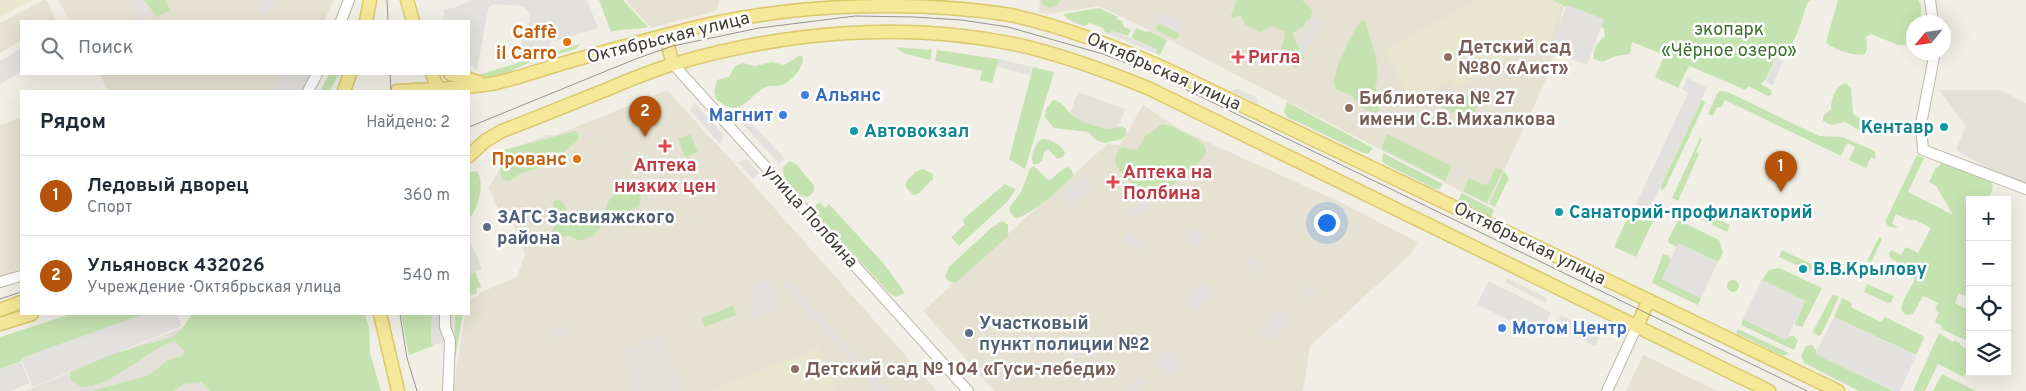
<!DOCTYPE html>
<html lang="ru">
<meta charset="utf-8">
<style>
:root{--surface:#fff;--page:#f6f6f7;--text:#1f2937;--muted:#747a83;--line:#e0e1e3;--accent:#b45309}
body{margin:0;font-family:Overpass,sans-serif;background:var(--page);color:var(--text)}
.controls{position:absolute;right:15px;bottom:15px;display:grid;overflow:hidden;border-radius:0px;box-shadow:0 5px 20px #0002}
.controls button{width:45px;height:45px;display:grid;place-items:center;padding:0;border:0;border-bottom:1px solid var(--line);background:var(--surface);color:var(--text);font:25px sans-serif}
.compass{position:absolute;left:1906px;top:15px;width:45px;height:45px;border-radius:50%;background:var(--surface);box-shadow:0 5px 20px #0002;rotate:241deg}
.you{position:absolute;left:1326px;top:222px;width:18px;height:18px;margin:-12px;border:4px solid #fff;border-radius:50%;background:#1a73e8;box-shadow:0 0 0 8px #1a73e833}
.badge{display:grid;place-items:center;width:32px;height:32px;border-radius:50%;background:var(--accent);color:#fff;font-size:16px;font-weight:700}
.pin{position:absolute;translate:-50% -41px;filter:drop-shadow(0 1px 2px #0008)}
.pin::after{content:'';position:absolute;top:26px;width:18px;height:15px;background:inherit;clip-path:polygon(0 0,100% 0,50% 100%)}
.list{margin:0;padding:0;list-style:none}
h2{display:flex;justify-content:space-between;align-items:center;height:65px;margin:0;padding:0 20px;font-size:21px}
h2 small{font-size:16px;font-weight:400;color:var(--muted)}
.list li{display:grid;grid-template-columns:32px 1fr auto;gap:15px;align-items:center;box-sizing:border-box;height:80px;padding:0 20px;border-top:1px solid var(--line)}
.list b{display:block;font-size:19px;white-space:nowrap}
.list p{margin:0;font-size:16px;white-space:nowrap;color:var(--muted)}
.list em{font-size:16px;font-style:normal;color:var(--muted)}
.icon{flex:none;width:28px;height:28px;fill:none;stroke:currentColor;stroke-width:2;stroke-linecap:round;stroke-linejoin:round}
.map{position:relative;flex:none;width:2026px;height:391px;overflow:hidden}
.search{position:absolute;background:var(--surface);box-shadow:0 5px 20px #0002;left:20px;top:20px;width:450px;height:55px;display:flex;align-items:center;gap:12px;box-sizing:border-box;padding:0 18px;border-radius:0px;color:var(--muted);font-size:19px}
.panel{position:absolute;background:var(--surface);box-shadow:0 5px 20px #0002;left:20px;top:90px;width:450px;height:225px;border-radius:0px}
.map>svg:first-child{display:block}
.residential{fill:#e5e2d3}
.industrial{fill:#e3e0da}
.education{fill:#e9e6d0}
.green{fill:#c5e3b0}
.parking{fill:#e2e1dd}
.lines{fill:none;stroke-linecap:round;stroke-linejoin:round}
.minor-casing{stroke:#bcb8a8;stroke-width:12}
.major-casing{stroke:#dac86a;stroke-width:15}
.minor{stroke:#fff;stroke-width:10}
.major{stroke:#f6e899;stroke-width:12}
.tram{stroke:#949494;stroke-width:1}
.food-dot{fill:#e8710a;stroke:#fff;stroke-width:2}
.health-dot{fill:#e0444e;stroke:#fff;stroke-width:2}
.education-dot{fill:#8d6e63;stroke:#fff;stroke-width:2}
.shop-dot{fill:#3f7fe0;stroke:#fff;stroke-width:2}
.culture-dot{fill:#0f9aa8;stroke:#fff;stroke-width:2}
.service-dot{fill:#5c6f8a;stroke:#fff;stroke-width:2}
.labels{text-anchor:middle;stroke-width:5;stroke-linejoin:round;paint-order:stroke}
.park-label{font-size:18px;fill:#3d702d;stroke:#fff}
.food-label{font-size:18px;font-weight:bold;fill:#c56008;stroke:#fff;text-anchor:end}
.street-label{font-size:18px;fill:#433f35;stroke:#fff}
.education-label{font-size:18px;font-weight:bold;fill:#785e54;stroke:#fff;text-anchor:start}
.health-label{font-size:18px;font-weight:bold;fill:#be3a42;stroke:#fff;text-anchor:start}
.shop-label{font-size:18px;font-weight:bold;fill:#366cbe;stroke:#fff;text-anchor:start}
.culture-label{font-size:18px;font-weight:bold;fill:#0d838f;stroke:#fff;text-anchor:start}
.service-label{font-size:18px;font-weight:bold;fill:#4e5e75;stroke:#fff;text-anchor:start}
</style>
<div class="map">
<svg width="2026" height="391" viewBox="0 0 2026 391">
<rect width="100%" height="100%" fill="#f1efe5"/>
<path class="residential" d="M43 0H46L57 21H21V41L0 53V23Z
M58 0H334L324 21H70Z
M625 0H720L716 11 651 28Z
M1040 0H1565L1550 71 1488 205 1169 40 1099 6 1050 14 1039 12Z
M99 74H298L289 91H109Z
M667 90 753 184 937 391H453L465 314H469V299L479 295V293L517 277 525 253 510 217 499 211 489 188 510 150 547 135H556Z
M1143 105 1183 131 1338 201 1418 242 1411 254 1310 346 1303 391H994L923 311 1107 144 1120 145Z
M21 118V269L0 276V125Z
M1643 355 1718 391H1626Z"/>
<path class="industrial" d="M1939 90H2000L2026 103V187L2013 182 1956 150 1966 126Z
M1078 92 1125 109 1116 133 1069 116Z
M193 323 228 391H25L72 372Z
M661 334 684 391H635L619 351Z"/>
<path class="education" d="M0 0H31L0 17Z
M1477 0H1563L1548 49 1520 45 1501 64 1455 88 1451 80 1412 101 1385 49Z
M818 348 835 391H709Z"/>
<path class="green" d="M144 0H166L170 10 157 17Z
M599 0H623L648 27C635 30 624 28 611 32Z
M1040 0H1061C1055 9 1045 10 1040 0Z
M1237 0H1302L1312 10 1311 18 1306 21 1304 26 1293 33C1294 43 1302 48 1304 58L1296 68 1290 64V52L1280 49 1285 37V32L1273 26 1260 32 1244 24 1241 15 1233 18 1231 15Z
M1553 0H1811L1807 4C1800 24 1795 51 1775 59L1766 79 1761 84 1771 90 1772 94 1768 96 1748 86 1746 90 1689 66 1678 88 1655 77 1664 57 1659 53 1632 42 1630 54 1616 56 1602 62 1594 59C1593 48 1597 43 1605 36L1604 28Z
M1838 0H1918L1921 6V22H1914L1913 36 1908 37 1906 45H1898L1871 34 1866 37 1867 49 1865 54C1856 57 1831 49 1826 42Z
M1099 8 1118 17 1117 19 1122 21 1124 27 1131 30 1128 36 1112 31 1109 34 1105 32 1103 28 1090 23 1084 26C1075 23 1069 21 1063 14Z
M1363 20 1366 22C1369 35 1384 74 1375 85L1376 90 1383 100 1379 110 1374 114 1361 107 1351 95 1337 90C1335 87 1333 84 1334 80 1335 69 1355 24 1363 20Z
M1159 23 1180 34 1176 40 1156 30Z
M1136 28 1146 32 1149 31 1167 40 1160 55 1157 54 1156 49 1131 38Z
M580 44 576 49C561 53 546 57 531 62 508 70 495 86 469 74V70L478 75Z
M896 47 932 50 930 60 903 53Z
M937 50 999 59 992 83 980 80 982 71 935 61Z
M799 56H802L803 61C800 72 789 84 778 86 774 87 770 85 766 87 748 96 740 121 716 99L714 91 717 80 729 77 735 66 743 63 755 66 772 62 784 65Z
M1033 67 1054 72 1025 169 1009 159Z
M329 74H339L330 91H320Z
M1846 83 1851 88 1853 114 1870 125 1866 132H1862L1845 122 1831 125 1823 121V116L1831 109C1831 99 1835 86 1846 83Z
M1486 88 1471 120 1441 107Z
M1720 91 1728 92 1819 136 1842 137 1875 151 1876 157 1875 159 1871 157 1866 168 1849 160 1855 147 1847 143 1841 156 1725 100 1721 108 1717 107 1713 116 1708 114 1717 94Z
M1053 100C1063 102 1065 108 1072 115 1077 120 1103 129 1110 129 1114 129 1118 127 1122 126L1126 129V134L1122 139 1104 143 1096 140 1088 132 1054 128 1045 118 1046 109Z
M1703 100 1705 103 1665 188 1661 190V186L1701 101Z
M1287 102 1373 148 1368 154 1363 153 1287 117 1284 111Z
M1162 124C1169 124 1202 140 1205 146 1208 151 1204 156 1201 160L1155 200C1145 197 1120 175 1116 164 1114 159 1117 153 1119 149L1124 147 1131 150 1138 149 1145 136Z
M576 131 579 136 577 141 549 165 522 173 509 181 503 180 500 176 501 168 491 156 495 152Z
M690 134 698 152 685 157 678 139Z
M1387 134 1452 166 1445 181 1381 149Z
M1700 138 1702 139 1696 152 1699 154 1678 201 1672 198Z
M1042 139C1051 139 1061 145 1065 152L1063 157 1057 159 1048 149 1044 152 1042 161 1038 164H1033C1030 156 1035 143 1042 139Z
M1383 153 1443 184 1439 189H1435L1385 164 1382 161Z
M1917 155 1924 158 1908 192 1953 215 1936 186 1929 182 1936 167 1937 168 1942 162C1952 166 1985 176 1991 182 1993 185 1993 190 1991 193 1987 201 1978 200 1970 200V286L1965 296 1959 293 1955 303 1970 311V342L1941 329 1942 326 1935 322 1939 312 1935 310 1938 303 1923 296 1913 314 1906 315 1901 310C1907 280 1933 279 1891 259L1889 253 1891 250 1901 255 1906 247 1918 253 1931 228 1913 219 1912 221 1896 214 1892 224 1898 227 1896 228 1888 226 1885 222Z
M790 161 796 164 814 185C815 191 812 197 805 197 795 193 781 178 783 167Z
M1034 166 1047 179 1050 180 1063 169 1068 167 1072 170 1073 175C1066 185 1026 219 1015 218L1010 212 1009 208 1021 192 1030 168Z
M1496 167 1503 170 1487 203 1463 191 1469 178 1484 185 1488 184Z
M923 169 933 174V179L918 194 913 195 906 187V182L915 172Z
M476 171C486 180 478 211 469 218V176L470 172Z
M1504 171 1509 178 1495 207 1489 204Z
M636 184 642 191 639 206 603 224 593 236 581 241 569 236 557 238 552 230 556 224 552 211 554 201 558 199 564 204 572 223 576 225 598 216 605 210 607 204 618 188Z
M1005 184 1016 189 1008 201 959 246 951 237 965 224 962 220Z
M1462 193 1494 210 1491 217H1487L1486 214 1458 200Z
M820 202 825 208 829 204 884 264 905 293 896 297 889 293 812 209Z
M1632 208 1654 219 1636 257 1614 247Z
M1699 210 1730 225 1727 232 1696 217Z
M1678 220 1719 240 1723 253 1718 262 1679 244 1677 247 1669 243 1668 240Z
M1002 221 1008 225V236L958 281 954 283 948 281 945 276 949 267 991 228Z
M1879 237 1882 238 1881 241 1871 263 1867 261Z
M1782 250 1813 265 1810 271 1779 257Z
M1663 254 1668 255 1671 260 1662 279 1701 298 1698 305 1652 283Z
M1779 268 1822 288 1802 327 1795 325V323L1805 301 1762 280 1769 270Z
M475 272 481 287 476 289 477 293 469 296V274Z
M1727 286a6 6 0 1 1 12 0a6 6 0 1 1-12 0Z
M1867 284 1894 296 1891 302 1888 303 1864 292Z
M1833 294 1839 297 1821 335 1819 336 1813 333V331Z
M1842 298 1852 303 1851 307 1881 322 1885 317 1923 336 1924 338 1916 355 1834 317Z
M733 306 736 315 705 327 701 318Z
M71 314H149L0 369V337Z
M192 314H365L369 328 370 353 381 391H210L201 382 184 384 174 391H92L150 375 166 361 182 356 185 351 174 341C147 350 108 389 81 387L71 380 70 372 105 356 172 337 182 329Z
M401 314H432L431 344 435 345 409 355Z
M455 314H463L455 360H453Z
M1743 319 1786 340 1789 336H1794L1798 341 1794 350 1741 325Z
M1738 329 1789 353 1783 356 1736 333Z
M1939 333 1953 342 1954 340 1960 343V345L1970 350V366L1964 377 1938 364 1925 391H1913Z
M1812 345 1816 350V354L1893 391H1859L1804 363 1801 356 1806 346Z
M1942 374 1976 391H1933Z"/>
<path class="parking" d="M128 0H143L152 15 140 21Z
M262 0H278L276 4 259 16Z
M472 0H587L598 28 549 43 550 48 520 57 523 31 529 23 530 14 523 6 493 4 488 10 477 70 469 64V21H443L444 9 454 8Z
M1567 5 1604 19 1587 65 1550 51Z
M1161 12 1184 23 1179 33 1156 21Z
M1315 17 1322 20 1304 55 1298 52Z
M1112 31 1156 49 1157 54 1109 34Z
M21 49V72L0 84V61Z
M1776 58 1783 61 1773 85 1766 82Z
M999 59 1032 67 1030 75 997 67Z
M284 74H312L303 91H275Z
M1687 78 1707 88 1649 210 1636 204 1688 93 1682 89Z
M1238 89 1257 98 1258 104 1231 91Z
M694 102 724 135 720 144 690 111Z
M733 110H739L785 159 779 164 731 111Z
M747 159 759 173 753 179 737 162Z
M1458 165 1463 167 1455 184 1450 182Z
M1083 174 1094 186 1071 206 1061 194Z
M1144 198 1150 204 1134 218 1129 212Z
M1194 227 1205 239 1194 248 1184 236Z
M1129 232 1145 247 1140 252 1124 237Z
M469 238 482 269 469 274Z
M1678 243 1718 262 1701 298 1662 279Z
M1253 255 1264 267 1254 276 1243 264Z
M768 277 775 295 771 297 775 308 753 317 750 311 753 309V302L749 291Z
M1507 278 1547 298 1545 303 1505 282Z
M788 280 887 391H878L783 284Z
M1762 280 1805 301 1786 340 1743 319Z
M1489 281 1551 312 1540 336 1477 304Z
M1203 283 1214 294 1195 311 1185 300Z
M1309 284 1317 293 1309 300 1301 291Z
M1280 310 1290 322 1269 341 1259 330Z
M144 314H177L182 326 33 387 21 358Z
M432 314H454L452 344H431Z
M1561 315 1601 334 1595 346 1555 327Z
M1834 317 1916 356 1900 391H1893L1815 354Z
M565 324 568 333 553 339 549 330Z
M1074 336 1084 348 1074 358 1063 346Z
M1169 350 1181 364 1168 375 1156 362Z
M21 362 30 383 11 391H0V369Z
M1140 378 1144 382 1135 391H1126Z"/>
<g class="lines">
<defs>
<path id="minor" d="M1930 0 1933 22
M341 21 349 0
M1935 52 1921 124 1923 150 2026 189
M673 64 968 391
M308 91 317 74
M0 282 21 276
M445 314V327L450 340 448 391
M1607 391 1637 326"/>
<path id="major" d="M407 0 413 21
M366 21 370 0
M665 35 673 64
M432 74 439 91
M450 74 479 82
M344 91 350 74
M397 91C430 89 463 89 496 83 521 77 546 68 571 61 617 48 663 35 709 24 802 4 917 0 1011 15 1064 27 1114 46 1164 68L1838 391
M469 156 485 141 502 131C536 118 570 104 603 91 627 81 650 71 674 64 783 32 902 21 1014 44 1061 54 1106 71 1150 89L1769 391
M0 310 21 302
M380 314 398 391
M0 324 32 314
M1637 326 1649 300"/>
</defs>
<use href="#minor" class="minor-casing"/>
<use href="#major" class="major-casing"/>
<use href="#minor" class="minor"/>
<use href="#major" class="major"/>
<path class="tram" d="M387 0 388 21
M390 74 391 91
M469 127 638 58 673 46 759 28 855 16 914 17 962 20 1008 27 1103 54 1154 74 1807 391
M0 299 21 292
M400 314 407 358 417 391"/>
</g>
<g class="food-dot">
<circle cx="567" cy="42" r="5"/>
<circle cx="577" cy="159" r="5"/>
</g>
<g class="health-dot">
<path d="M1235.5 49.5h5v5h5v5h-5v5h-5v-5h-5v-5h5z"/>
<path d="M662.5 138.5h5v5h5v5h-5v5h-5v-5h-5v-5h5z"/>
<path d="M1110.5 174.5h5v5h5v5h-5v5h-5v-5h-5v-5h5z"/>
</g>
<g class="education-dot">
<circle cx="1448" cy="57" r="5"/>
<circle cx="1349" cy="108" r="5"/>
<circle cx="795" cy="369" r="5"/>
</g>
<g class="shop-dot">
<circle cx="805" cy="95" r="5"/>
<circle cx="783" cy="115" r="5"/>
<circle cx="1502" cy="328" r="5"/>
</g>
<g class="culture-dot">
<circle cx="1944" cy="127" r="5"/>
<circle cx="854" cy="131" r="5"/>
<circle cx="1559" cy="212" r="5"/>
<circle cx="1803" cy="269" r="5"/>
</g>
<g class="service-dot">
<circle cx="487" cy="227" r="5"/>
<circle cx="969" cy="333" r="5"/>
</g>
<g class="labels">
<g class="park-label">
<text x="1729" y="35">экопарк<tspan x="1729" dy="21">«Чёрное озеро»</tspan></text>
</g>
<g class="food-label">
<text x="557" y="38">Caffè<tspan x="557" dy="21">il Carro</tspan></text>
<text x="567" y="165">Прованс</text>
</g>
<g class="street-label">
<text transform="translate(668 37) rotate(-14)" y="6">Октябрьская улица</text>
<text transform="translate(1164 71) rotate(24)" y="6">Октябрьская улица</text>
<text transform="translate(811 216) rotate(48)" y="6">улица Полбина</text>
<text transform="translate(1530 243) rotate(26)" y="6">Октябрьская улица</text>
</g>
<g class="education-label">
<text x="1458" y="53">Детский сад<tspan x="1458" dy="21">№80 «Аист»</tspan></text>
<text x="1359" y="104">Библиотека № 27<tspan x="1359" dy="21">имени С.В. Михалкова</tspan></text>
<text x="805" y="375">Детский сад № 104 «Гуси-лебеди»</text>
</g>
<g class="health-label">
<text x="1248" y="63">Ригла</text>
<text x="665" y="171" text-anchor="middle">Аптека<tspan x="665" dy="21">низких цен</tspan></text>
<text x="1123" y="178">Аптека на<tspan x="1123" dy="21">Полбина</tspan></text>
</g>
<g class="shop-label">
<text x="815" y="101">Альянс</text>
<text x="773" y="121" text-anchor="end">Магнит</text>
<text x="1512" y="334">Мотом Центр</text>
</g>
<g class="culture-label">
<text x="1934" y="133" text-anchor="end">Кентавр</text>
<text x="864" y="137">Автовокзал</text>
<text x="1569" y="218">Санаторий-профилакторий</text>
<text x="1813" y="275">В.В.Крылову</text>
</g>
<g class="service-label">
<text x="497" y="223">ЗАГС Засвияжского<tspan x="497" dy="21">района</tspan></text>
<text x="979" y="329">Участковый<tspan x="979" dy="21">пункт полиции №2</tspan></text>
</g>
</g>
</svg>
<div class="controls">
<button>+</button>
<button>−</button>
<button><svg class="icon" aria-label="locate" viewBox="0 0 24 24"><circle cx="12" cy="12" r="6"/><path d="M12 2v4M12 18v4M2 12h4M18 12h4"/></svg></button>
<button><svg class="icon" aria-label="layers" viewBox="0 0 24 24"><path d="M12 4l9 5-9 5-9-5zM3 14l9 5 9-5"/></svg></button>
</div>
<svg class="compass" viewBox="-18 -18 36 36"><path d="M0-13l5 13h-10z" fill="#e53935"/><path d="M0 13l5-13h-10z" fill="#747a83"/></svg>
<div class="you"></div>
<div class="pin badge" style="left:1781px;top:192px">1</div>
<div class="pin badge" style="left:645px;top:137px">2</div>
<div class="search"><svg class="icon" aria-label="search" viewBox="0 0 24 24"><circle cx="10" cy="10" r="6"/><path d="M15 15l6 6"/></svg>Поиск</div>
<section class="panel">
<h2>Рядом<small>Найдено: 2</small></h2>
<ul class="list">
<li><span class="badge">1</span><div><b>Ледовый дворец</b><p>Спорт</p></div><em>360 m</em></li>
<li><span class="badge">2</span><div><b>Ульяновск 432026</b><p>Учреждение · Октябрьская улица</p></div><em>540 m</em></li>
</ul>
</section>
</div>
